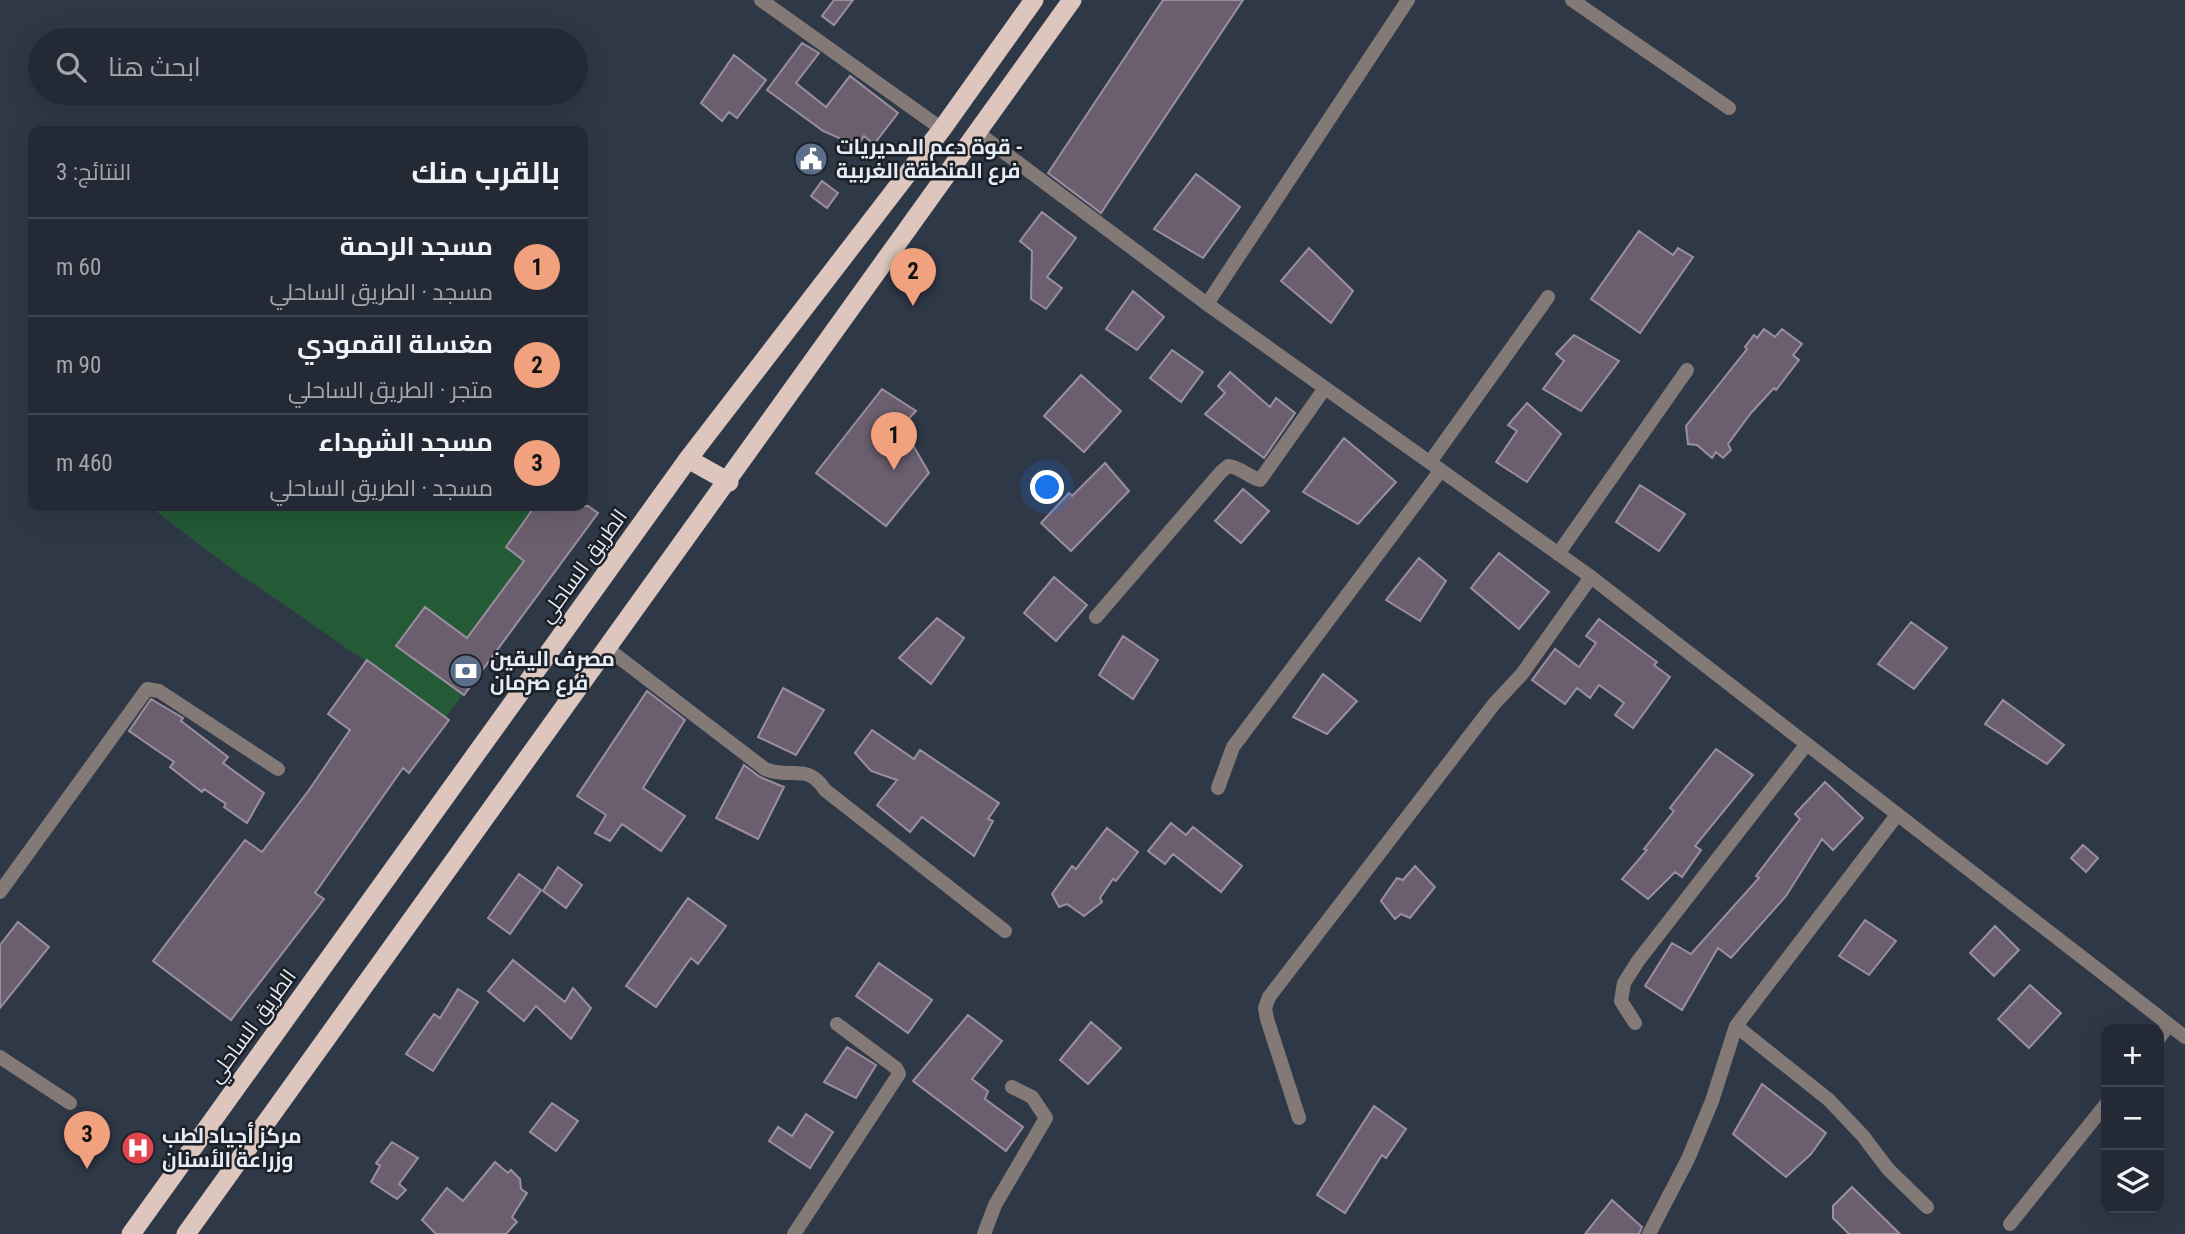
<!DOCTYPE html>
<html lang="ar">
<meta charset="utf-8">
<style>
:root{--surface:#232a35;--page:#2b323d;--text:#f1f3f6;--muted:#a3a7ad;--line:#404650;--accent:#f1a17d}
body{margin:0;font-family:"Roboto Condensed",Cairo,sans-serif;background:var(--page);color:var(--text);direction:rtl}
.controls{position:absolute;right:21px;bottom:21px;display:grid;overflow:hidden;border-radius:14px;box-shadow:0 7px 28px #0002}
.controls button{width:63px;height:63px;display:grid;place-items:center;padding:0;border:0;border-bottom:2px solid var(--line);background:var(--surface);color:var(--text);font:35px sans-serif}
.you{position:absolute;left:1048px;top:488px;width:24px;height:24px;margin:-18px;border:5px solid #fff;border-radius:50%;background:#1a73e8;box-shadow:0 0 0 10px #1a73e833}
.badge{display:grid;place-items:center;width:46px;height:46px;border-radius:50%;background:var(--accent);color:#111;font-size:23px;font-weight:700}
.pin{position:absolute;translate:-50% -58px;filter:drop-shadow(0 2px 4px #0008)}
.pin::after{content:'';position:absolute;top:37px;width:24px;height:21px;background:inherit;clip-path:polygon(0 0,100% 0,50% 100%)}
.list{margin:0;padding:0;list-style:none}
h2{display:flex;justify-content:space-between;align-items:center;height:91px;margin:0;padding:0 28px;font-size:30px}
h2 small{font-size:23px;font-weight:400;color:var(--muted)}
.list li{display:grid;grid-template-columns:46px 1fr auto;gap:21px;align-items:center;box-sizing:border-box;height:98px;padding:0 28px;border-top:2px solid var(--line)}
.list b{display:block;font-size:26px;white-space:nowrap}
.list p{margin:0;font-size:23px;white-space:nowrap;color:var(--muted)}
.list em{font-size:23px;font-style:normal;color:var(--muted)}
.icon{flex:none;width:38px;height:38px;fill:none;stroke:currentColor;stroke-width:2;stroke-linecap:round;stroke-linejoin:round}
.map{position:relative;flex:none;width:2185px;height:1234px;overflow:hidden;direction:ltr}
.search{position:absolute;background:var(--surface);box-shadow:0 7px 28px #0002;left:28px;top:28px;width:560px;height:77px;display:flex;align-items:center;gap:18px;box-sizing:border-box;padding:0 24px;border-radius:38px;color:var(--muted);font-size:26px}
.panel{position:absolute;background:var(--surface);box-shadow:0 7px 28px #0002;left:28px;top:126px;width:560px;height:385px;border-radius:14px;direction:rtl}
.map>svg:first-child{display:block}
.grass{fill:#245a36}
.building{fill:#6b5f6f;stroke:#9a8e9f;stroke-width:2}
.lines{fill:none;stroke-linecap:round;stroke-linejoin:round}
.minor{stroke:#837976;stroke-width:14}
.trunk{stroke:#dcc6be;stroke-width:19}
.labels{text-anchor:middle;stroke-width:5;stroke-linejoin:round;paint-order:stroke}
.poi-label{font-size:21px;font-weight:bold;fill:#e6ecf6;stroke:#1b1f26;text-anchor:start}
.street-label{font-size:21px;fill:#e6ecf6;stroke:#1b1f26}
</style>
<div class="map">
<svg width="2185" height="1234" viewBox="0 0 2185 1234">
<rect width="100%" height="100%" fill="#2f3847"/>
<path class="grass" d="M149 506H535L506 547 550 578 446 717 228 566Z"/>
<path class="building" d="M834 0H853L834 25 822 16Z
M1163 0H1243L1101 213 1048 173Z
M802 43 819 53 796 83 826 107 850 76 898 113 874 144 864 136 857 146 823 131 767 90Z
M734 55 766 80 737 118 729 112 722 121 701 103Z
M1196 174 1240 207 1203 258 1154 229Z
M822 181 838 193 827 208 811 196Z
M1042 212 1076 238 1047 277 1062 288 1046 309 1031 299 1032 251 1020 241Z
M1639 231 1673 255 1678 248 1693 257 1640 333 1591 299Z
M1309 248 1353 291 1331 323 1281 281Z
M1133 291 1164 317 1137 350 1106 329Z
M1764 329 1775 337 1782 329 1802 344 1793 355 1799 360 1776 390 1774 388 1751 413 1728 444 1731 450 1723 458 1716 452 1712 458 1697 445 1688 444 1686 426 1747 349 1745 347 1754 335 1757 338Z
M1574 335 1619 361 1581 411 1543 389 1564 361 1556 354Z
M1172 350 1203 372 1181 402 1150 378Z
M1230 372 1270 407 1276 398 1295 413 1264 458 1205 414 1225 393 1218 386Z
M1081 375 1121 411 1084 452 1044 416Z
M882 389 916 411 902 426 929 473 886 526 816 473Z
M1527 403 1561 434 1527 482 1496 462 1517 431 1508 425Z
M1344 438 1396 482 1358 524 1303 492Z
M1105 463 1129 491 1071 551 1041 523 1069 493 1072 496Z
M1640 485 1685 514 1659 551 1616 522Z
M1243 489 1269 511 1241 543 1215 521Z
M535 506H588L598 513 464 695 396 646 425 607 467 638 524 561 506 547Z
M1499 553 1549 592 1519 629 1471 588Z
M1419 558 1446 581 1420 621 1386 600Z
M1054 577 1087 605 1056 641 1024 613Z
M937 618 964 638 931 684 899 658Z
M1599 619 1657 662 1654 665 1670 677 1633 728 1615 715 1624 703 1599 685 1590 698 1577 688 1565 704 1532 680 1555 649 1579 667 1596 643 1586 636Z
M1911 622 1947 648 1914 689 1878 664Z
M1123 636 1158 660 1133 699 1099 675Z
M367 660 449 720 409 773 403 768 315 893 324 899 231 1020 153 961 245 840 262 852 309 790 350 730 328 714Z
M1323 674 1357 701 1327 734 1293 717Z
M783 688 824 710 796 755 758 737Z
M647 691 685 720 643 788 685 816 661 851 622 824 610 841 595 833 606 815 577 796Z
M151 699 183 718 181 721 228 757 223 763 264 793 247 823 224 807 226 804 204 789 202 792 170 767 174 762 129 731Z
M2003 700 2064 745 2047 764 1985 724Z
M872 730 914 759 920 750 999 803 988 819 993 821 974 856 922 817 910 832 877 805 897 780 871 771 855 753Z
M1716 749 1753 775 1695 846 1701 850 1682 877 1675 872 1648 899 1622 879 1647 850 1644 849 1674 811 1670 808Z
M744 765 760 777 784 787 758 839 716 818Z
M1825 782 1863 818 1833 850 1822 839 1786 896 1731 958 1718 948 1682 1010 1645 986 1672 943 1691 954 1759 878 1756 876 1800 819 1795 814Z
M1171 823 1186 835 1193 827 1242 866 1221 892 1173 854 1165 864 1148 851Z
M1107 828 1138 852 1116 881 1113 879 1100 898 1102 902 1084 916 1067 904 1059 907 1052 894 1072 866 1076 869Z
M2083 845 2098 858 2086 872 2071 858Z
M1415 866 1435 887 1410 918 1401 914 1395 919 1381 901 1397 878 1403 880Z
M558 867 582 885 566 908 543 891Z
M519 874 541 890 510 934 488 918Z
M688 898 726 926 698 964 691 958 656 1007 626 986Z
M1865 920 1896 941 1869 975 1839 956Z
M18 922 49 947 0 1008V945Z
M1995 926 2019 950 1994 976 1970 953Z
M513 960 565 1002 573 988 591 1008 571 1039 536 1006 524 1021 488 991Z
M879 963 932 1000 908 1033 856 996Z
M2030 985 2061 1013 2029 1048 1998 1019Z
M458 989 478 1002 433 1071 406 1054 434 1014 440 1018Z
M968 1015 1002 1041 972 1079 988 1091 985 1099 1023 1127 1006 1151 913 1081Z
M1091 1022 1121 1048 1088 1084 1060 1060Z
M847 1047 876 1065 856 1098 824 1082Z
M1762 1084 1826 1133 1811 1154 1786 1177 1733 1134Z
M552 1103 578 1121 556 1151 530 1132Z
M1374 1106 1406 1129 1386 1158 1382 1155 1345 1213 1317 1195Z
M806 1114 833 1132 810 1168 769 1141 778 1127 792 1136Z
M392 1142 418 1158 399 1184 406 1190 397 1199 371 1182 380 1166 376 1163Z
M495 1162 508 1173 511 1170 520 1179 521 1189 527 1193 512 1217 517 1222 506 1234H436L422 1220 447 1188 463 1201Z
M1852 1187 1900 1234H1849L1833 1218V1206Z
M1612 1200 1642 1227 1639 1234H1585Z"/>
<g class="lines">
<path class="minor" d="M761 0 942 129
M1572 0 1729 108
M977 132 1207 304 1591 577 2185 1037
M1207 304 1408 0
M1430 462 1548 297
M1558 554 1687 370
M1096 617 1221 472 1228 466C1241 467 1248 477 1260 480L1325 388
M608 649 765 769C791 780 807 762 825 790L1005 931
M1218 788 1233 747 1441 470
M0 892 147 689 159 691 278 769
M1635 1023 1621 1001 1624 983 1638 961 1806 745
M1736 1026 1829 1100 1863 1136 1888 1169 1927 1207
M2159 1038 2169 1025
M0 1057 70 1103
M1299 1118 1267 1019 1265 1008 1269 997 1494 704 1522 674 1591 577
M2010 1224 2106 1104
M794 1234 899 1074 896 1068 837 1024
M984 1234 995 1205 1046 1118 1032 1097 1012 1087
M1649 1234 1688 1159 1712 1101 1736 1026 1897 815"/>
<path class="trunk" d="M688 459 729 482
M131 1234 688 459 942 129 1034 0
M186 1234 1072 0"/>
</g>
<defs>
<symbol id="civic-disc" viewBox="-11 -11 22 22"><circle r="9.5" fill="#5c6f8a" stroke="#1b1f26"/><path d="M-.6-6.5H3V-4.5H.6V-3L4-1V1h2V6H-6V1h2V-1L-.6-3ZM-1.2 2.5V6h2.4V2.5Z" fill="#fff"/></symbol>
<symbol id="bank-disc" viewBox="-11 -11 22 22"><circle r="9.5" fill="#5c6f8a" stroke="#1b1f26"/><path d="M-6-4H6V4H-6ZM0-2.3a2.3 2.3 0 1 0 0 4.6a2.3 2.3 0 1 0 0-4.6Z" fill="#fff"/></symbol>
<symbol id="hospital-disc" viewBox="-11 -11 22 22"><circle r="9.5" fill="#e0444e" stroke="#1b1f26"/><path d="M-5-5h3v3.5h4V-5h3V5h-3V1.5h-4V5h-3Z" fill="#fff"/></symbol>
</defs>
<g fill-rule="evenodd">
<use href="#civic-disc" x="792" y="140" width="38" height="38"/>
<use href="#bank-disc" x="447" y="652" width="38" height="38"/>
<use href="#hospital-disc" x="119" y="1129" width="38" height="38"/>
</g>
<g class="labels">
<g class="poi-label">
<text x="836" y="154">قوة دعم المديريات -<tspan x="836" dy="24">فرع المنطقة الغربية</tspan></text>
<text x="490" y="666">مصرف اليقين<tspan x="490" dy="24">فرع صرمان</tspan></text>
<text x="162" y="1143">مركز أجياد لطب<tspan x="162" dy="24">وزراعة الأسنان</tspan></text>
</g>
<g class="street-label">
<text transform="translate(583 566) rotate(-54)" y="7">الطريق الساحلي</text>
<text transform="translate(252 1026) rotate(-54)" y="7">الطريق الساحلي</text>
</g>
</g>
</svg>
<div class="controls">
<button>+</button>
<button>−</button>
<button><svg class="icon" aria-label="layers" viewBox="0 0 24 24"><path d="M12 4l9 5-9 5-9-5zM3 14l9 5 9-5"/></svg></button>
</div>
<div class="you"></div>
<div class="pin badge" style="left:894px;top:470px">1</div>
<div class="pin badge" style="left:913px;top:306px">2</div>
<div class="pin badge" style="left:87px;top:1169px">3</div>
<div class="search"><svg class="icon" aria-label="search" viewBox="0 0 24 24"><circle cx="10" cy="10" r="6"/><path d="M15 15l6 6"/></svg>ابحث هنا</div>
<section class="panel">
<h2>بالقرب منك<small>النتائج: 3</small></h2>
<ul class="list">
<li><span class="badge">1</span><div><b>مسجد الرحمة</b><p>مسجد · الطريق الساحلي</p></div><em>60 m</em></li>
<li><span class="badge">2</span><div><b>مغسلة القمودي</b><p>متجر · الطريق الساحلي</p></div><em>90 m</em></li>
<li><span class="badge">3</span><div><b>مسجد الشهداء</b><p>مسجد · الطريق الساحلي</p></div><em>460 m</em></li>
</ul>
</section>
</div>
